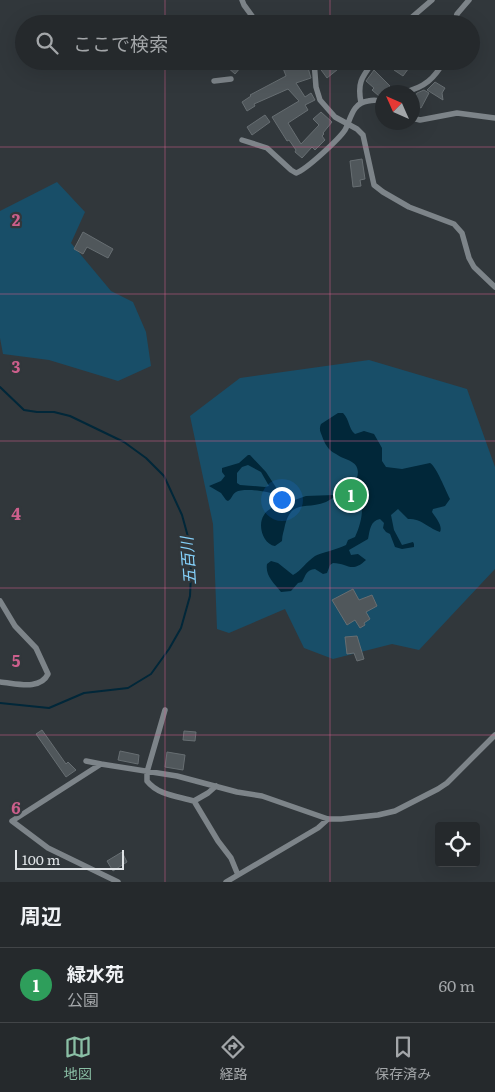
<!DOCTYPE html>
<html lang="ja">
<meta charset="utf-8">
<style>
:root{--surface:#25292c;--page:#313538;--text:#f1f3f6;--muted:#a3a6a9;--line:#424548;--accent:#8abfa5}
body{margin:0;font-family:Literata,"Noto Sans JP",serif;background:var(--page);color:var(--text)}
.controls{position:absolute;right:15px;bottom:15px;display:grid;overflow:hidden;border-radius:5px;box-shadow:0 5px 20px #0002}
.controls button{width:45px;height:45px;display:grid;place-items:center;padding:0;border:0;border-bottom:1px solid var(--line);background:var(--surface);color:var(--text);font:25px sans-serif}
.compass{position:absolute;left:375px;top:85px;width:45px;height:45px;border-radius:50%;background:var(--surface);box-shadow:0 5px 20px #0002;rotate:315deg}
.scale{position:absolute;left:15px;bottom:12px;width:109px;box-sizing:border-box;padding-left:5px;border:2px solid #dfe3e6;border-top:0;font-size:14px;line-height:18px;white-space:nowrap;color:#dfe3e6;-webkit-text-stroke:4px #31373b;paint-order:stroke}
.you{position:absolute;left:281px;top:499px;width:18px;height:18px;margin:-12px;border:4px solid #fff;border-radius:50%;background:#1a73e8;box-shadow:0 0 0 8px #1a73e833}
.badge{display:grid;place-items:center;width:32px;height:32px;border-radius:50%;background:var(--accent);color:#fff;font-size:16px;font-weight:700}
.pin{position:absolute;translate:-50% -50%;border:2px solid #fff;box-shadow:0 1px 5px #0006}
.list{margin:0;padding:0;list-style:none}
h2{display:flex;justify-content:space-between;align-items:center;height:65px;margin:0;padding:0 20px;font-size:21px}
h2 small{font-size:16px;font-weight:400;color:var(--muted)}
.list li{display:grid;grid-template-columns:32px 1fr auto;gap:15px;align-items:center;box-sizing:border-box;height:75px;padding:0 20px;border-top:1px solid var(--line)}
.list b{display:block;font-size:19px;white-space:nowrap}
.list p{margin:0;font-size:16px;white-space:nowrap;color:var(--muted)}
.list em{font-size:16px;font-style:normal;color:var(--muted)}
.icon{flex:none;width:28px;height:28px;fill:none;stroke:currentColor;stroke-width:2;stroke-linecap:round;stroke-linejoin:round}
.map{position:relative;flex:none;width:495px;height:882px;overflow:hidden}
.search{position:absolute;background:var(--surface);box-shadow:0 5px 20px #0002;left:15px;right:15px;top:15px;height:55px;display:flex;align-items:center;gap:12px;box-sizing:border-box;padding:0 18px;border-radius:28px;color:var(--muted);font-size:19px}
.sheet{height:140px;background:var(--surface)}
nav{display:flex;justify-content:space-around;align-items:center;box-sizing:border-box;height:70px;border-top:1px solid var(--line);background:var(--surface);font-size:14px;color:var(--muted)}
nav a{display:grid;justify-items:center;gap:2px}
nav .on{color:var(--accent)}
.map>svg:first-child{display:block}
.green{fill:#184e68}
.water{fill:#012739;fill-rule:evenodd}
.lines{fill:none;stroke-linecap:round;stroke-linejoin:round}
.stream{stroke:#012739;stroke-width:2}
.building{fill:#50575b;stroke:#676e72}
.minor{stroke:#7d8489;stroke-width:5.5}
.grid{fill:none;stroke:#cc5f8c;stroke-width:1;stroke-opacity:0.55}
.labels{text-anchor:middle;stroke-width:4.5;stroke-linejoin:round;paint-order:stroke}
.water-label{font-size:16px;font-style:italic;fill:#84cff8;stroke:#31373b}
.grid-label{font-size:16px;text-anchor:middle;font-weight:bold;fill:#cc5f8c;stroke:#31373b;stroke-width:4.5;stroke-linejoin:round;paint-order:stroke}
</style>
<div class="map">
<svg width="495" height="882" viewBox="0 0 495 882">
<rect width="100%" height="100%" fill="#31373b"/>
<path class="green" d="M57 182 85 212 71 243 111 291 133 302 146 332 151 366 118 381 49 360 3 354 0 338V211Z
M369 360 467 389 495 467V569L419 650 392 644 333 659 304 648 285 609 229 633 217 629 213 524 190 416 240 378Z"/>
<path class="water" d="M338 413H343C350 420 348 428 355 434L364 431 374 434 382 448V461L386 467 402 469 430 463C436 466 446 491 450 499L445 506 433 509 432 512C436 518 443 526 440 532 426 527 423 519 408 519L398 509 391 515 394 530 402 545 413 542 414 544V547L402 549 395 547 390 534 386 532 383 528 384 523 380 519C370 521 370 530 368 539L349 550 351 555 358 554 366 560C351 574 348 563 333 563L330 565 327 573 323 574 315 569C306 570 306 575 302 582L298 583 291 591 281 592C274 583 265 576 267 564L271 561 278 563 293 575C301 571 306 562 315 556 321 553 338 549 346 545L348 540 355 537C361 524 365 508 359 494L363 484 360 480C347 485 338 496 326 502 305 510 292 499 285 525 284 531 282 535 282 541L275 546C263 544 257 525 264 515 267 509 275 508 279 501L276 495C269 491 243 488 236 492 232 494 232 499 228 501L226 500 221 493 209 486 221 481 225 476 222 472V468L239 463 248 455H250L266 472 286 503 306 496 334 495 349 481 357 478C362 460 345 461 336 454 328 450 325 444 322 436 320 431 319 429 321 424ZM248 465 261 472 269 486 265 487 240 485 237 483V473L242 467Z"/>
<g class="lines">
<path class="stream" d="M0 387 24 410 37 412H54L70 416 124 442 146 458 164 476 182 515 190 544 191 574 190 596 181 628 169 649 151 674 128 688 84 693 49 708 0 703"/>
</g>
<path class="building" d="M230 61H246L235 74 226 66Z
M301 61H306L311 78 296 83 305 97 311 93 315 100 305 105 308 110 288 123 301 144 319 125 313 119 321 112 332 122 323 133 324 134 322 136 325 140 315 150 312 147 302 158 295 152 296 150 289 140 287 141 272 117 299 101 288 89 254 104 255 106 247 111 242 102 251 96 250 95 286 76 283 68Z
M319 61H348L327 78 319 67 322 65Z
M400 61H414L403 76 394 70Z
M374 70 390 86 379 96 372 90 374 88 366 81Z
M435 82 445 88 442 93 443 100 427 90Z
M424 90 429 93 421 108 412 103V100L417 93Z
M265 115 270 122 252 135 247 127Z
M362 159 365 179 360 180 361 186 353 187 350 161Z
M83 232 113 249 108 258 87 247 83 254 74 249Z
M353 589 359 600 372 595 377 606 366 612 370 619 364 623 365 625 360 628 355 620 347 625 332 600Z
M357 636 364 659 357 661 354 653 347 654 345 637Z
M42 730 66 764 68 762 76 770 66 777 36 734Z
M184 731 196 732 195 741 183 740Z
M120 751 139 755 138 764 118 760Z
M167 752 185 755 183 770 165 767Z
M122 852 127 862 113 871 107 861Z"/>
<g class="lines">
<path class="minor" d="M242 0 244 5 258 24
M404 24 432 0
M454 24 457 14 469 0
M314 61 316 87 320 100 335 117 357 129 363 135 374 185 383 192 409 207 454 224 462 233 469 258 474 267 495 287
M214 81 231 79
M404 92C424 88 435 78 444 61
M361 103C357 82 362 77 374 61
M412 118 420 120 457 113 495 118
M242 140 267 148 291 170 296 173C306 170 339 139 345 130 351 119 352 103 368 101 373 100 378 100 382 102
M0 601 15 626 36 648 48 674C40 691 15 683 0 682
M165 710 147 772V781C158 795 177 796 194 801L218 841 231 858 238 875
M86 761 101 764
M194 801 208 793 216 786
M118 882 48 848 12 821 101 764 177 776 237 792 262 796 328 819H341L378 815 395 811 438 789 447 783 495 735
M226 882 318 828 328 819"/>
</g>
<path class="grid" d="M165 0V24M330 0V24M165 61V882M330 61V882M0 147H495M0 294H495M0 441H495M0 588H495M0 735H495"/>
<g class="labels">
<g class="water-label">
<text transform="translate(188 561) rotate(-94)" y="6">五百川</text>
</g>
</g>
<g class="grid-label">
<text x="16" y="226">2</text>
<text x="16" y="373">3</text>
<text x="16" y="520">4</text>
<text x="16" y="667">5</text>
<text x="16" y="814">6</text>
</g>
</svg>
<div class="controls">
<button><svg class="icon" aria-label="locate" viewBox="0 0 24 24"><circle cx="12" cy="12" r="6"/><path d="M12 2v4M12 18v4M2 12h4M18 12h4"/></svg></button>
</div>
<svg class="compass" viewBox="-18 -18 36 36"><path d="M0-13l5 13h-10z" fill="#e53935"/><path d="M0 13l5-13h-10z" fill="#a3a6a9"/></svg>
<div class="scale">100 m</div>
<div class="you"></div>
<div class="pin badge" style="left:351px;top:495px;background:#2e9e5b">1</div>
<div class="search"><svg class="icon" aria-label="search" viewBox="0 0 24 24"><circle cx="10" cy="10" r="6"/><path d="M15 15l6 6"/></svg>ここで検索</div>
</div>
<section class="sheet">
<h2>周辺<small></small></h2>
<ul class="list">
<li><span class="badge" style="background:#2e9e5b">1</span><div><b>緑水苑</b><p>公園</p></div><em>60 m</em></li>
</ul>
</section>
<nav>
<a class="on"><svg class="icon" aria-label="map" viewBox="0 0 24 24"><path d="M3 6l6-2 6 2 6-2v14l-6 2-6-2-6 2zM9 4v14M15 6v14"/></svg>地図</a>
<a><svg class="icon" aria-label="directions" viewBox="0 0 24 24"><path d="M12 3l9 9-9 9-9-9zM9 14v-3h6M13 9l2 2-2 2"/></svg>経路</a>
<a><svg class="icon" aria-label="saved" viewBox="0 0 24 24"><path d="M7 4h10v16l-5-4-5 4z"/></svg>保存済み</a>
</nav>
